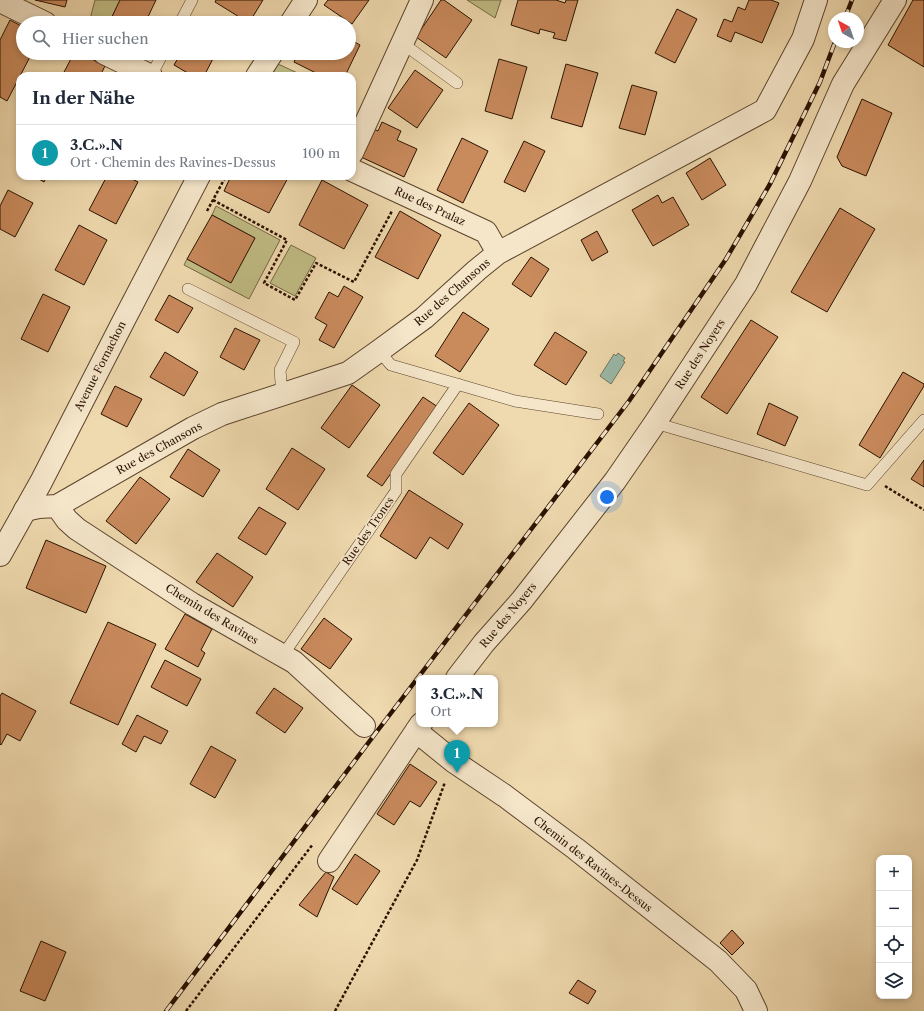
<!DOCTYPE html>
<html lang="de">
<meta charset="utf-8">
<style>
:root{--surface:#fff;--page:#f2f2f3;--text:#1f2937;--muted:#747a83;--line:#e0e1e3;--accent:#111827}
body{margin:0;font-family:"Libre Caslon Text",serif;background:var(--page);color:var(--text)}
.controls{position:absolute;right:12px;bottom:12px;display:grid;overflow:hidden;border-radius:8px;box-shadow:0 2px 6px #0003}
.controls button{width:36px;height:36px;display:grid;place-items:center;padding:0;border:0;border-bottom:1px solid var(--line);background:var(--surface);color:var(--text);font:20px sans-serif}
.compass{position:absolute;left:828px;top:12px;width:36px;height:36px;border-radius:50%;background:var(--surface);box-shadow:0 2px 6px #0003;rotate:320deg}
.you{position:absolute;left:607px;top:497px;width:14px;height:14px;margin:-10px;border:3px solid #fff;border-radius:50%;background:#1a73e8;box-shadow:0 0 0 6px #1a73e833}
.badge{display:grid;place-items:center;width:26px;height:26px;border-radius:50%;background:var(--accent);color:#fff;font-size:13px;font-weight:700}
.pin{position:absolute;translate:-50% -33px;filter:drop-shadow(0 1px 2px #0008)}
.pin::after{content:'';position:absolute;top:21px;width:14px;height:12px;background:inherit;clip-path:polygon(0 0,100% 0,50% 100%)}
.popup{position:absolute;left:416px;top:675px;width:82px;height:52px;box-sizing:border-box;display:grid;place-content:center;border-radius:8px;background:var(--surface);filter:drop-shadow(0 1px 3px #0005);font-size:13px;white-space:nowrap;color:var(--muted)}
.popup b{font-size:15px;color:var(--text)}
.popup::after{content:'';position:absolute;left:50%;top:100%;margin-left:-8px;border:8px solid transparent;border-top-color:var(--surface)}
.list{margin:0;padding:0;list-style:none}
h2{display:flex;justify-content:space-between;align-items:center;height:52px;margin:0;padding:0 16px;font-size:17px}
h2 small{font-size:13px;font-weight:400;color:var(--muted)}
.list li{display:grid;grid-template-columns:26px 1fr auto;gap:12px;align-items:center;box-sizing:border-box;height:56px;padding:0 16px;border-top:1px solid var(--line)}
.list b{display:block;font-size:15px;white-space:nowrap}
.list p{margin:0;font-size:13px;white-space:nowrap;color:var(--muted)}
.list em{font-size:13px;font-style:normal;color:var(--muted)}
.icon{flex:none;width:22px;height:22px;fill:none;stroke:currentColor;stroke-width:2;stroke-linecap:round;stroke-linejoin:round}
.map{position:relative;flex:none;width:924px;height:1011px;overflow:hidden}
.search{position:absolute;background:var(--surface);box-shadow:0 2px 6px #0003;left:16px;top:16px;width:340px;height:44px;display:flex;align-items:center;gap:10px;box-sizing:border-box;padding:0 14px;border-radius:22px;color:var(--muted);font-size:15px}
.panel{position:absolute;background:var(--surface);box-shadow:0 2px 6px #0003;left:16px;top:72px;width:340px;height:108px;border-radius:12px}
.map>svg:first-child{display:block}
.green{fill:#c1bd85;stroke:#756742}
.water{fill:#9abaa9;stroke:#6d7665}
.building{fill:#c98a5c;stroke:#291100}
.lines{fill:none;stroke-linecap:round;stroke-linejoin:round}
.service-casing{stroke:#5a432c;stroke-width:12}
.minor-casing{stroke:#5a432c;stroke-width:24}
.tertiary-casing{stroke:#5a432c;stroke-width:24}
.path{stroke:#291100;stroke-width:2.5;stroke-dasharray:3 2;stroke-linecap:butt}
.service{stroke:#f5e6ca;stroke-width:11}
.minor{stroke:#f5e6ca;stroke-width:22}
.tertiary{stroke:#f5e6ca;stroke-width:22}
.rail-casing{stroke:#291100;stroke-width:4.5}
.rail{stroke:#f5e6ca;stroke-width:3;stroke-dasharray:9;stroke-linecap:butt}
.labels{text-anchor:middle;stroke-width:3.5;stroke-linejoin:round;paint-order:stroke}
.street-label{font-size:11px;fill:#291100;stroke:#f5e6ca}
</style>
<div class="map">
<svg width="924" height="1011" viewBox="0 0 924 1011">
<rect width="100%" height="100%" fill="#efd9ae"/>
<filter id="stains"><feTurbulence type="fractalNoise" baseFrequency=".005" numOctaves="4"/><feColorMatrix values="0 0 0 0 .2 0 0 0 0 .09 0 0 0 0 .02 0 0 0 .5 -.17"/></filter>
<radialGradient id="worn" r=".72"><stop offset=".6" stop-color="#630" stop-opacity="0"/><stop offset="1" stop-color="#630" stop-opacity=".3"/></radialGradient>
<path class="green" d="M95 0H120L109 23H89Z
M467 0H501L495 18Z
M278 64 304 76H278L273 73Z
M216 206 280 240 249 299 184 265 187 259 231 282 255 238 212 215Z
M291 245 316 258 295 296 270 283Z"/>
<path class="water" d="M618 353 625 358 623 361 625 362 611 384 600 376 614 354 616 356Z"/>
<path class="building" d="M35 0H67L65 7Z
M120 0H156L145 23H109Z
M216 0H263L249 23 215 2Z
M328 0H369L352 24 324 5Z
M441 0H444L472 20 446 58 416 37Z
M518 0H556L565 3 566 0H578L566 41 553 38 555 33 540 29 539 34 511 25Z
M749 0H771L779 3 762 43 735 32 731 42 717 36 724 19 732 22 738 7 745 10Z
M913 0H924V67L888 45Z
M677 9 697 19 675 63 655 53Z
M10 20 23 27V53H32L7 101 0 97V40Z
M349 39 360 45 345 76H322L294 62 298 53H349Z
M74 53H80L105 66 100 76H62Z
M181 53H216L204 76H193L174 65Z
M499 59 527 67 512 119 485 111Z
M566 64 598 73 582 127 551 118Z
M415 70 443 90 417 128 388 108Z
M632 85 657 92 645 135 619 128Z
M862 99 892 113 866 176 842 166 837 157Z
M382 122 401 131 397 140 417 149 404 177 361 157 374 129 378 131Z
M462 138 488 151 463 203 437 190Z
M524 141 545 151 525 192 504 182Z
M710 158 726 185 702 200 686 173Z
M34 176H47L44 182Z
M107 176H126L138 182 116 224 89 210Z
M231 176H289L269 213 224 191Z
M322 180 368 205 344 249 299 225Z
M8 190 33 203 15 237 0 229V206Z
M658 195 662 203 673 197 689 225 653 246 632 210Z
M840 208 875 229 827 312 791 292Z
M400 211 441 235 418 279 375 257Z
M212 215 255 238 231 283 187 259Z
M79 225 107 240 84 285 55 270Z
M597 231 608 252 592 261 581 240Z
M531 257 549 269 531 297 512 284Z
M344 286 363 297 334 348 319 340 327 325 315 318 329 292 338 297Z
M43 294 70 307 48 352 21 339Z
M169 295 193 308 178 333 155 320Z
M463 312 489 329 460 372 435 356Z
M751 320 778 337 727 414 701 397Z
M235 328 260 340 244 370 220 357Z
M555 332 587 352 566 385 534 365Z
M165 352 198 372 184 396 150 377Z
M903 372 924 384V386L880 458 859 445Z
M352 385 380 405 349 448 321 428Z
M115 386 142 399 127 427 101 414Z
M423 397 438 407 382 486 367 476Z
M469 403 499 425 463 475 433 453Z
M769 403 798 417 785 446 757 434Z
M292 448 325 469 298 510 266 489Z
M188 449 220 470 203 497 170 477Z
M924 460V487L911 479Z
M140 477 170 499 136 544 106 521Z
M409 490 463 524 448 549 430 537 416 559 380 536Z
M259 507 286 523 266 555 238 538Z
M46 540 106 566 86 613 26 588Z
M217 553 253 577 233 607 196 582Z
M185 614 212 629 201 650 205 653 198 667 165 649Z
M324 618 352 639 330 669 301 649Z
M108 622 156 644 118 725 70 703Z
M165 660 201 679 187 706 151 687Z
M274 688 303 708 285 733 256 713Z
M2 693 36 711 20 741 7 734 1 745 0 744V696Z
M137 715 168 731 161 744 144 736 136 752 122 744Z
M211 746 236 760 215 798 190 784Z
M410 764 437 782 420 807 410 801 394 825 377 814Z
M355 854 380 871 357 905 332 889Z
M326 872 334 877 317 917 299 905Z
M732 930 744 943 732 955 720 943Z
M41 941 66 952 45 1001 20 991Z
M578 980 596 991 588 1004 569 993Z"/>
<g class="lines">
<defs>
<path id="service" d="M180 23 192 0
M402 43 457 83
M151 76 163 53
M188 289 294 342 280 370 282 394
M379 351 391 365 515 401 598 414
M655 423 867 485 924 420
M283 655 396 491V474L458 384"/>
<path id="minor" d="M0 1 45 23
M104 53 151 76
M352 153 422 0
M352 170 486 232 498 253
M57 506 67 520 77 529 192 604 294 662 364 726
M25 510 39 507 57 506 193 428 222 414 348 373 379 351 424 318 477 270 498 253 765 110 803 39 816 0
M457 678 484 643 522 600 615 481 655 423 746 284 800 181 843 84 895 0
M416 731 453 761 505 796 576 849 718 961 746 990 756 1011
M329 861 421 724"/>
<path id="tertiary" d="M291 23 306 0
M257 76 272 53
M0 555 41 482 124 320 199 176"/>
</defs>
<use href="#service" class="service-casing"/>
<use href="#minor" class="minor-casing"/>
<use href="#tertiary" class="tertiary-casing"/>
<path class="path" d="M213 200 287 240 264 283 295 300 316 263 354 282 392 211
M207 211 226 176
M885 486 924 510
M186 1011 313 844
M335 1011 417 860 445 782"/>
<use href="#service" class="service"/>
<use href="#minor" class="minor"/>
<use href="#tertiary" class="tertiary"/>
<defs>
<path id="rail" d="M845 18 852 0
M166 1011 375 734 629 401 726 259 770 184 820 82 835 42"/>
</defs>
<use href="#rail" class="rail-casing"/>
<use href="#rail" class="rail"/>
</g>
<g class="labels">
<g class="street-label">
<text transform="translate(430 206) rotate(25)" y="4">Rue des Pralaz</text>
<text transform="translate(452 292) rotate(-41)" y="4">Rue des Chansons</text>
<text transform="translate(700 354) rotate(-57)" y="4">Rue des Noyers</text>
<text transform="translate(100 366) rotate(-63)" y="4">Avenue Fornachon</text>
<text transform="translate(159 448) rotate(-29)" y="4">Rue des Chansons</text>
<text transform="translate(368 531) rotate(-55)" y="4">Rue des Troncs</text>
<text transform="translate(212 614) rotate(31)" y="4">Chemin des Ravines</text>
<text transform="translate(508 615) rotate(-50)" y="4">Rue des Noyers</text>
<text transform="translate(593 864) rotate(38)" y="4">Chemin des Ravines-Dessus</text>
</g>
</g>
<rect width="100%" height="100%" filter="url(#stains)"/>
<rect width="100%" height="100%" fill="url(#worn)"/>
</svg>
<div class="controls">
<button>+</button>
<button>−</button>
<button><svg class="icon" aria-label="locate" viewBox="0 0 24 24"><circle cx="12" cy="12" r="6"/><path d="M12 2v4M12 18v4M2 12h4M18 12h4"/></svg></button>
<button><svg class="icon" aria-label="layers" viewBox="0 0 24 24"><path d="M12 4l9 5-9 5-9-5zM3 14l9 5 9-5"/></svg></button>
</div>
<svg class="compass" viewBox="-18 -18 36 36"><path d="M0-13l5 13h-10z" fill="#e53935"/><path d="M0 13l5-13h-10z" fill="#747a83"/></svg>
<div class="you"></div>
<div class="pin badge" style="left:457px;top:773px;background:#0f9aa8">1</div>
<div class="popup"><b>3.C.».N</b>Ort</div>
<div class="search"><svg class="icon" aria-label="search" viewBox="0 0 24 24"><circle cx="10" cy="10" r="6"/><path d="M15 15l6 6"/></svg>Hier suchen</div>
<section class="panel">
<h2>In der Nähe<small></small></h2>
<ul class="list">
<li><span class="badge" style="background:#0f9aa8">1</span><div><b>3.C.».N</b><p>Ort · Chemin des Ravines-Dessus</p></div><em>100 m</em></li>
</ul>
</section>
</div>
